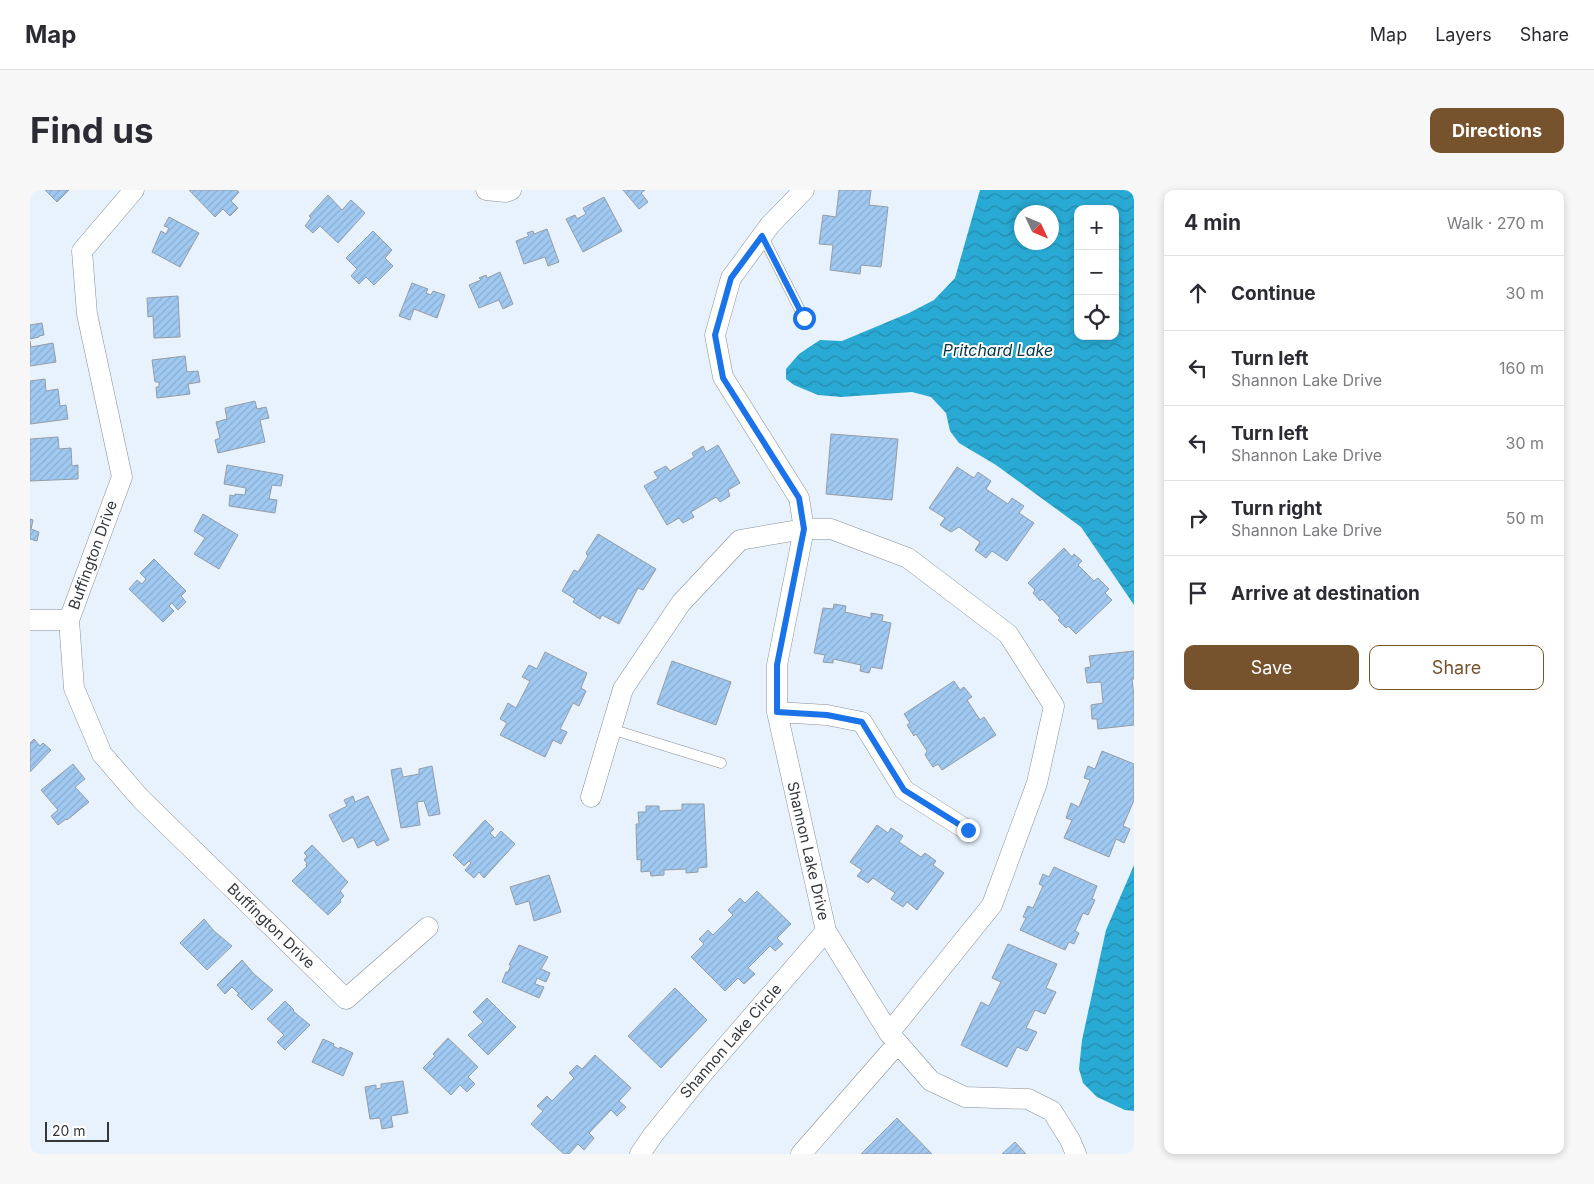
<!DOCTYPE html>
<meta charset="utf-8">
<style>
:root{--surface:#fff;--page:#f7f7f7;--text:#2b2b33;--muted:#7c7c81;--line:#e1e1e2;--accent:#77532d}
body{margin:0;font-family:Inter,sans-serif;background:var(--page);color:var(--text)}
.controls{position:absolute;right:15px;top:15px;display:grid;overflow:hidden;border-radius:10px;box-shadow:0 2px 8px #0003}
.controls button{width:45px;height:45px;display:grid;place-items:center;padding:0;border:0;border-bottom:1px solid var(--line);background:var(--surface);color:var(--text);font:25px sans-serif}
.compass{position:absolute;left:984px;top:15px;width:45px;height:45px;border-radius:50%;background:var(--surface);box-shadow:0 2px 8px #0003;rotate:134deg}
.scale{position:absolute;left:15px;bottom:12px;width:64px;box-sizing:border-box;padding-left:5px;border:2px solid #34373b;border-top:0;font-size:14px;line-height:18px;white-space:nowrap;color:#34373b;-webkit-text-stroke:4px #fefefe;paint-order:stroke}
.stop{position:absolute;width:15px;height:15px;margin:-11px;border:4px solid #1a73e8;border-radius:50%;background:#fff}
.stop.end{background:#1a73e8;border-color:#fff;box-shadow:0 1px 5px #0008}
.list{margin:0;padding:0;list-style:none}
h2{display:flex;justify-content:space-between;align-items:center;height:65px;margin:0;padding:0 20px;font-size:21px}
h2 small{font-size:16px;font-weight:400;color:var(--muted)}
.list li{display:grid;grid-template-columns:32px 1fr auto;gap:15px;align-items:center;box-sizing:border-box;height:75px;padding:0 20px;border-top:1px solid var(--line)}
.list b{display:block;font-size:19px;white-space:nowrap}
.list p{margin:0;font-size:16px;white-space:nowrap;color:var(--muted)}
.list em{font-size:16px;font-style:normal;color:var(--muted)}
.actions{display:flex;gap:10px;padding:15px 20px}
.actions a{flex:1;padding:11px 0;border:1px solid var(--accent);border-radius:10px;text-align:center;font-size:18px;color:var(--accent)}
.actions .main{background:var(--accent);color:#fff}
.icon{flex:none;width:28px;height:28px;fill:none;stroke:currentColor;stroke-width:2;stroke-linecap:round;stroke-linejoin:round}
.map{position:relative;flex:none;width:1104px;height:964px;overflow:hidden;border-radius:10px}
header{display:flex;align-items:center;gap:30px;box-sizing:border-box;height:70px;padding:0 25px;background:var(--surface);border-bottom:1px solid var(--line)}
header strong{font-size:24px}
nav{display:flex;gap:28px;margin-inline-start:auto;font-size:18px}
.intro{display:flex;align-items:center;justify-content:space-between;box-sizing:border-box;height:120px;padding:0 30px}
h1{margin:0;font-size:35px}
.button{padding:12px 22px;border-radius:10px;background:var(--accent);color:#fff;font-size:18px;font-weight:700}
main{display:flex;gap:30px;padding:0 30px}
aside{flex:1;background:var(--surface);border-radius:10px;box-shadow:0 2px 8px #0003}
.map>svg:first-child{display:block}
.water{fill:url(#water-waves);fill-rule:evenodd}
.building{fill:url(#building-hatch);stroke:#949ca6}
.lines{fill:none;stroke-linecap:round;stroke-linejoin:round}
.lane-casing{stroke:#889099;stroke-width:11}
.street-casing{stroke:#889099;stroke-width:21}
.lane{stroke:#fff;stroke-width:10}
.street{stroke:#fff;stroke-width:20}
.route{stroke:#1a73e8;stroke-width:6}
.labels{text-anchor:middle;stroke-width:4;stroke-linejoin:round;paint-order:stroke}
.street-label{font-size:15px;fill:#34373b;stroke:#fefefe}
.water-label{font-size:16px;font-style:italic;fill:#003647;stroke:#fefefe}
</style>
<header>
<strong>Map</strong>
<nav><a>Map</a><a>Layers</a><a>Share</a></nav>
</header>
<div class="intro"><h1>Find us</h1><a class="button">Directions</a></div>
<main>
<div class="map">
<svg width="1104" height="964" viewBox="0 0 1104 964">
<defs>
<pattern id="water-waves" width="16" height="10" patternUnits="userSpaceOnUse" patternTransform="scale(1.25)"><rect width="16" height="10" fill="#29aad4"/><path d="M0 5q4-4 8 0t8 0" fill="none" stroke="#248bad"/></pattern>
<pattern id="building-hatch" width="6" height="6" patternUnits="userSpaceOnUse" patternTransform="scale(1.25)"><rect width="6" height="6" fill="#a0c9f2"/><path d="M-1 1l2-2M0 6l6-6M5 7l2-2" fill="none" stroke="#8aadd0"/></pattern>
</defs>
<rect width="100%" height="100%" fill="#e8f2fc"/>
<path class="water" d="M950 0H1104V415L1051 337 966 275 929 253 920 241 916 223 901 207 882 202 811 207 788 205 764 195 756 189V179L769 164 790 150 812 151 879 123 904 110 925 88ZM1048 19H1085V146H1048ZM992 22H1022V52H992Z
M1104 675V921L1095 920 1067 907 1053 893 1049 879 1052 850 1076 740Z"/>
<path class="building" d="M15 0H39L27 12Z
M159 0H206L209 2 201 11 208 18 200 26 193 19 185 27Z
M593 0H615L611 3 618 12 609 19Z
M809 0H841L839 15 858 17 851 77 831 75 830 84 800 80 803 55 789 54 793 25 806 27Z
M298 5 312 20 321 10 335 23 308 53 290 36 283 43 275 36 281 28 279 26Z
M574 7 592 41 553 62 536 29 545 25 547 29 556 24 553 18Z
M139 27 169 43 150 77 122 62 131 41 136 44 139 38 134 36Z
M517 39 529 72 518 76 515 67 494 74 486 51 499 46 497 43 503 41 504 44Z
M343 41 362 60 355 68 363 76 344 95 336 87 329 94 321 86 327 79 316 68Z
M470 82 483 114 473 119 469 110 449 118 439 95 451 90 449 88 456 85 457 88Z
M382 93 398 99 396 103 401 105 403 101 415 105 407 128 384 119 380 130 369 126Z
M148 106 150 147 124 148 123 126 118 127 117 108Z
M12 133 14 145 9 146V147L0 149V135Z
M0 151 1 157 23 153 26 172 0 176Z
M155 166 157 182 168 181 170 192 158 194 160 204 127 208 126 197H129V192H125L122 170Z
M15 189 16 201 28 199 30 216 36 215 38 229 0 234V191Z
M225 211 227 219 236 217 239 228 230 230 235 252 188 263 185 250 190 248 186 232 197 229 195 218Z
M801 244 868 249 862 310 796 304Z
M28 247 29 259 41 258 42 276 48 275V289L0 291V249Z
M688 255 710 293 698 300 700 306 690 312 686 307 661 322 664 327 653 333 649 328 637 335 614 296 628 288 624 282 636 276 640 281 664 267 662 263 673 256 676 262Z
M197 275 253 285 251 296 242 295 239 309 247 310 245 323 199 316 200 305 205 306V304L215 305 216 298 194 294Z
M927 277 944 288 948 282 961 291 956 299 978 314 982 308 994 316 989 323 1004 333 977 371 962 361 956 368 945 360 950 352 929 337 921 342 910 335 915 328 899 318Z
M173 324 208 345 189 379 164 364 175 348 164 341Z
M0 329 3 330 1 339 9 342 7 351 0 349Z
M568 344 626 379 613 400 608 398 589 434 572 425 570 429 543 412 545 409 532 401 544 380 548 382 558 366 556 363Z
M1034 358 1042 367 1044 364 1052 371 1048 375 1064 391 1068 388 1079 399 1075 403 1082 410 1046 444 1038 436 1036 438 1028 430 1030 428 1012 409 1010 411 1003 403 1005 400 998 393Z
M124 369 156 401 151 406 156 412 148 420 142 413 139 416 144 421 133 432 99 399 107 390 112 394 116 389 110 383Z
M804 414 816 416 815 422 841 428V423L853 425 852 431 861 433 852 479 841 477 839 483 830 481 831 475 803 469V473L793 472 795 465 784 463 793 418 803 419Z
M1104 461V489H1102L1104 506V535L1068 539 1067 529H1062L1061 515 1073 513 1071 492 1057 493 1055 478 1061 477 1059 466Z
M515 462 557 483 551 498 556 501 549 516 543 513 530 539 537 542 531 554 523 550 515 567 470 545 477 533 470 529 478 513 486 518 500 491 492 487 499 475 507 479Z
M642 471 701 492 686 535 627 514Z
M924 491 930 500 934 497 942 507 937 510 950 530 954 527 966 545 912 580 908 574 903 577 895 565 897 561 886 544 884 546 877 535 880 533 874 524Z
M4 549 10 556 13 553 21 560 0 582V553Z
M1072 561 1104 574V610L1093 636 1100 639 1094 653 1086 649 1079 667 1034 648 1042 630 1036 628 1041 613 1049 617 1060 590 1054 588 1058 576 1065 579Z
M43 574 55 589 45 597 59 612 37 630 36 629 28 635 21 626 28 620 11 600Z
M402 576 410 624 399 626 394 611 387 612 390 635 371 638 361 580 371 578 373 587 389 584V579Z
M323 606 325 612 338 606 359 650 347 656 344 650 328 658 323 647 313 652 299 625 317 616 314 610Z
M652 614H674L677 677 668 678V682L656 683V679L634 680V685L621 686 620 681 611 682V669L607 670 606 634H609L608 622H616V616H629V621L652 620Z
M455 630 464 639 460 643 465 648 471 641 485 654 454 688 449 682 444 688 435 680 441 673 439 671 434 676 423 665Z
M847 635 858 643 861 638 873 646 869 652 891 667 895 663 906 671 903 675 914 683 887 720 877 712 873 717 861 709 865 703 843 688 838 693 827 686 832 680 820 672Z
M282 655 318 692 310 701 314 706 310 710 311 712 298 725 262 691 277 676 276 675 277 673 274 670 277 666 274 663Z
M1024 677 1067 696 1062 709 1065 710 1058 725 1053 723 1045 741 1049 743 1044 754 1039 752 1035 760 990 740 996 728 993 727 998 716 1003 718 1013 696 1009 694 1013 684 1019 687Z
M519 685 531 722 504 731 499 711 486 715 480 697Z
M727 701 761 734 747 748 753 754 745 761 740 756 718 778 725 784 714 794 708 788 695 801 661 767 674 754 669 749 678 740 683 745 703 725 698 720 710 708 715 713Z
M174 729 184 741 202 756 177 780 150 753Z
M978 754 1027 774 1016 798 1026 802 1015 824 1005 820 996 838 1007 842 997 861 987 857 977 877 931 855 951 812 959 816 971 792 962 788Z
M489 755 518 767 511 779 520 783 516 792 507 788 505 794 514 797 509 808 472 792 476 782H478L481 775H479Z
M212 770 224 784 243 800 222 820 207 805 209 804 202 797 195 804 187 795Z
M645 798 677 830 631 878 598 846Z
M457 808 486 837 458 865 438 845 453 832 443 822Z
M255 811 264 820 263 821 280 835 255 860 247 852 254 845 237 829Z
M418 848 448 877 438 887 445 894 437 902 430 895 421 905 393 878 405 866 403 864Z
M293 849 304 854 303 856 309 859 310 857 323 863 313 886 282 872Z
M565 865 601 898 589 911 596 917 587 926 581 920 559 943 564 948 554 960 548 954 539 964H534L501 934 513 921 507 916 517 906 522 911 544 888 539 883 547 875 552 879Z
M373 891 378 923 361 926 363 937 352 939 350 928 340 929 335 897 346 895V899L351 898V894Z
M867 928 902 964H831Z
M985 952 996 964H972Z"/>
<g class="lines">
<defs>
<path id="lane" d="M732 45 774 128
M581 539 691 573"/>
<path id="street" d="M104 0 52 61 57 124 92 287 39 430 44 498 72 564 110 608 316 809 398 737
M456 0 476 2 481 0
M774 0 740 35 701 88 685 145 693 187 769 308 774 339 747 475V522L797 525 832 532 874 600 937 640
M0 430H39
M747 522 796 741 859 843 901 891 935 907 998 909 1022 921 1040 950 1046 964
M561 607 593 499 651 413 710 350 774 339H801L878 368 978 444 1024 516 1007 593 962 715 859 843
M610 964 623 945 674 882 796 741
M771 964 868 853"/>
</defs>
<use href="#lane" class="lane-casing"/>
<use href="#street" class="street-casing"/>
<use href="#lane" class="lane"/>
<use href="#street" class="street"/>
</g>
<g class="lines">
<path class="route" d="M774 128 732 46 701 88 685 145 693 188 769 308 774 339 747 475V522L797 525 832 532 874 600 938 640"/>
</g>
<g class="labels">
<g class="street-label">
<text transform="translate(63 365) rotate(-70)" y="5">Buffington Drive</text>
<text transform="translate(778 661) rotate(77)" y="5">Shannon Lake Drive</text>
<text transform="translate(241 736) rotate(44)" y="5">Buffington Drive</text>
<text transform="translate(701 851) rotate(-49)" y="5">Shannon Lake Circle</text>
</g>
<g class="water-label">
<text x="968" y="166">Pritchard Lake</text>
</g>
</g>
</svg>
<div class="controls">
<button>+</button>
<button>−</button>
<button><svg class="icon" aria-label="locate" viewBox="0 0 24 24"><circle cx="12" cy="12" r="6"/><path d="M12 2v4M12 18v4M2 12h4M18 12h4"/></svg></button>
</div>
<svg class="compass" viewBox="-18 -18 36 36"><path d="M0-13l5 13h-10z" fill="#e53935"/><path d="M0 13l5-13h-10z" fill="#7c7c81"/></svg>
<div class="scale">20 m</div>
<div class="stop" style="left:774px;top:128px"></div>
<div class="stop end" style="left:938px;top:640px"></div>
</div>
<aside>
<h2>4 min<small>Walk · 270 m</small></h2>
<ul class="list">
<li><svg class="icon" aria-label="ahead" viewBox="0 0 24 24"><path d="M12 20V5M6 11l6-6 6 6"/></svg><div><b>Continue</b></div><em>30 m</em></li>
<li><svg class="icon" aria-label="left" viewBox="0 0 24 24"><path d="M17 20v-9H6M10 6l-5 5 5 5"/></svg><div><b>Turn left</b><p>Shannon Lake Drive</p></div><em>160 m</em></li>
<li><svg class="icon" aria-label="left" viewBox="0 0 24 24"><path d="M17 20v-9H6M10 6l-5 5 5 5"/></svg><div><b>Turn left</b><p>Shannon Lake Drive</p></div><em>30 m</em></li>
<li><svg class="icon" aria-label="right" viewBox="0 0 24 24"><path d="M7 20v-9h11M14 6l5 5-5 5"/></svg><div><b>Turn right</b><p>Shannon Lake Drive</p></div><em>50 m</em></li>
<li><svg class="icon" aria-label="arrive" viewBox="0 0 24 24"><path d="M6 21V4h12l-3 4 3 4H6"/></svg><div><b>Arrive at destination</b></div></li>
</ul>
<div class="actions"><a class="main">Save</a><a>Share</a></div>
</aside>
</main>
